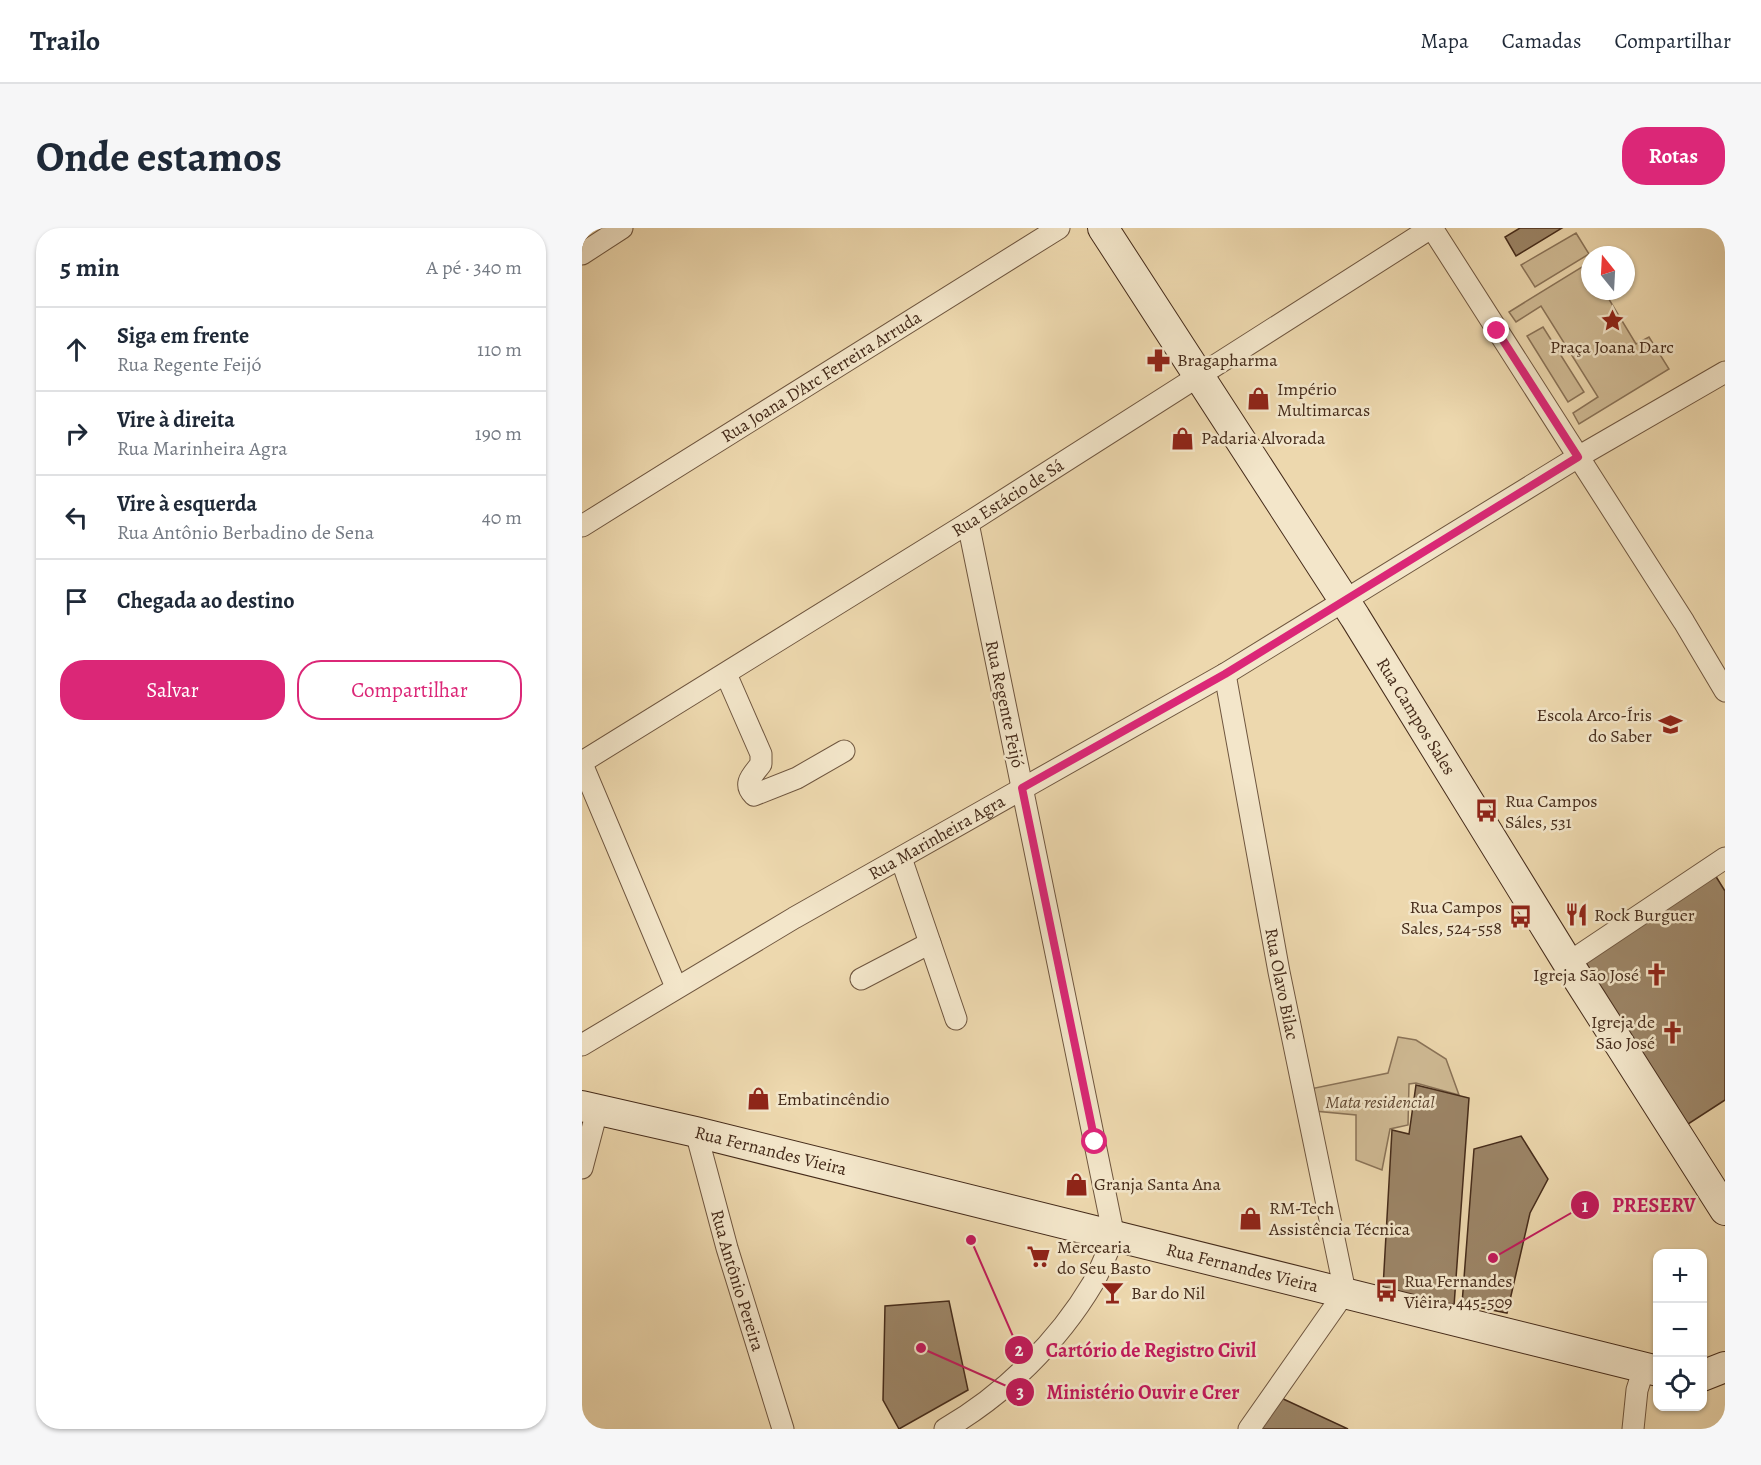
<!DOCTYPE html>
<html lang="pt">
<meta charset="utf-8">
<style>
:root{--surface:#fff;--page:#f6f6f7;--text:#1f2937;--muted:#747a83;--line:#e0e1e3;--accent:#db2777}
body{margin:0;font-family:Alegreya,serif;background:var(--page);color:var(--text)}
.controls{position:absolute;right:18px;bottom:18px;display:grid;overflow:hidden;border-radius:12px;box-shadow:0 2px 4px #0004}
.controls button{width:54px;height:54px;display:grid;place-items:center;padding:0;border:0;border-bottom:2px solid var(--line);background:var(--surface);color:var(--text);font:30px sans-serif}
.compass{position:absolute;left:999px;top:18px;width:54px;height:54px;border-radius:50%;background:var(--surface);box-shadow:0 2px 4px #0004;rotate:342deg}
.stop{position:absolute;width:18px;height:18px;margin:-14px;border:4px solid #db2777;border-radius:50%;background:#fff}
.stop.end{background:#db2777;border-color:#fff;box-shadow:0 2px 6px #0008}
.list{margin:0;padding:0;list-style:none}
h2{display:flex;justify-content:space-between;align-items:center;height:78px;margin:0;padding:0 24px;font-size:26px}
h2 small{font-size:20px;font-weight:400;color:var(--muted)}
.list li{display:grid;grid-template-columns:39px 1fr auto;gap:18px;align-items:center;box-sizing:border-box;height:84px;padding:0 24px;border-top:2px solid var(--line)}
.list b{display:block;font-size:22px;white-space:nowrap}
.list p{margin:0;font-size:20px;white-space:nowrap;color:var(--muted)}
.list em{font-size:20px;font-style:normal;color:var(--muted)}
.actions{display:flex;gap:12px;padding:18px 24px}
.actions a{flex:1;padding:14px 0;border:2px solid var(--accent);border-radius:24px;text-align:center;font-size:21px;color:var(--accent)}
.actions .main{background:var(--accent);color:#fff}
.icon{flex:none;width:33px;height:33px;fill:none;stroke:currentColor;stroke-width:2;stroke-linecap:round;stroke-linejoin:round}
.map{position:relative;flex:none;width:1143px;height:1201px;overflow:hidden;border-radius:24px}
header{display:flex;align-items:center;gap:36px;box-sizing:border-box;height:84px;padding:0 30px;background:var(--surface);border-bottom:2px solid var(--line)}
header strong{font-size:28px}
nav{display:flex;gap:33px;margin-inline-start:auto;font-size:21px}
.intro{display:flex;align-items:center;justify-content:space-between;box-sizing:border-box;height:144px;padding:0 36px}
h1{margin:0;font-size:42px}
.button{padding:15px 27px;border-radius:24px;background:var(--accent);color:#fff;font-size:21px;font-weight:700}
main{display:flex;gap:36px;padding:0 36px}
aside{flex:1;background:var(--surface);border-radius:24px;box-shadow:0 2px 4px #0004}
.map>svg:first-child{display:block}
.green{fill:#d0bb95;stroke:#8a7358;stroke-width:1.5}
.building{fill:#9c8567;stroke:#452b1a;stroke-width:1.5}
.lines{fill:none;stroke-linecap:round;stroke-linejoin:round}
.street-casing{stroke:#6f563f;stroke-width:23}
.secondary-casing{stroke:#452b1a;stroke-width:32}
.street{stroke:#f3e6ca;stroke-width:21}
.secondary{stroke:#f3e6ca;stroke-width:30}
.route{stroke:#db2777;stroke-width:8}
.labels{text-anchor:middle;stroke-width:5;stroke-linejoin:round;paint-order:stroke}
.poi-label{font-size:18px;fill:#452b1a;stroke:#f3e6ca;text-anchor:start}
.street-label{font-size:18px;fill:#452b1a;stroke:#f3e6ca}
.park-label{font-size:18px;font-style:italic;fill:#614833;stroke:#f3e6ca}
.leader{fill:none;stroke:#c2185b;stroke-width:2}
.callout-dot{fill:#c2185b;stroke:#f3e6ca;stroke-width:2}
.mark-label{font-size:18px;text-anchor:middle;font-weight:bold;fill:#fff}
.callout-label{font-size:20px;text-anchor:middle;font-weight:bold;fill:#c2185b;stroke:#f3e6ca;stroke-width:5;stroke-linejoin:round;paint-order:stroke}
</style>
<header>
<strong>Trailo</strong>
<nav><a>Mapa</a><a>Camadas</a><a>Compartilhar</a></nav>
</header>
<div class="intro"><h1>Onde estamos</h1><a class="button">Rotas</a></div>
<main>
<aside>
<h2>5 min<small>A pé · 340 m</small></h2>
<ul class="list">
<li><svg class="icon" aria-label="ahead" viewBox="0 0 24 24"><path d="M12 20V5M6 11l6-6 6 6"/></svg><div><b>Siga em frente</b><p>Rua Regente Feijó</p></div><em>110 m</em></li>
<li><svg class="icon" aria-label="right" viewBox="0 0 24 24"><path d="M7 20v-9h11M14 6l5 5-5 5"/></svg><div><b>Vire à direita</b><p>Rua Marinheira Agra</p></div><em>190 m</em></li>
<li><svg class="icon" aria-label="left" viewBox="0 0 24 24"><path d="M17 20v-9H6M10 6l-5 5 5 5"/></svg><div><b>Vire à esquerda</b><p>Rua Antônio Berbadino de Sena</p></div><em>40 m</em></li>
<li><svg class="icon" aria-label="arrive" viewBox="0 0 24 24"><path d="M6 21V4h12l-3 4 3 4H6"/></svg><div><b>Chegada ao destino</b></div></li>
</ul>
<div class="actions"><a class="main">Salvar</a><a>Compartilhar</a></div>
</aside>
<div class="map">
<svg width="1143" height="1201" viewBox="0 0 1143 1201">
<rect width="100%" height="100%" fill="#edd8ae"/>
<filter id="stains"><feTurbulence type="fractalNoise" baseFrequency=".00333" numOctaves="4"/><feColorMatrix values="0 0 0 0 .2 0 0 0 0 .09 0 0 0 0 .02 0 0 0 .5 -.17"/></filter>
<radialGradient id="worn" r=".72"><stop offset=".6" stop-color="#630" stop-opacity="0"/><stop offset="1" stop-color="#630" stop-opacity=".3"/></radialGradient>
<path class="green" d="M994 5 1007 26 953 59 939 37Z
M1008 34V63H1022L1054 116 1067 109 1087 141 997 196 991 185 1016 169 959 78 934 94 927 84Z
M961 99 1002 164 986 174 945 108Z
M816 809 834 812 864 831 877 867 834 855 827 856 826 897 808 901 800 942 774 932V887L732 883 728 861 806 845Z"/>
<path class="building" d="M938 0H980L934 28 923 9Z
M1133 647 1143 663V872L1100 900 997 736Z
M834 857 887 870 872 1078 801 1060 810 902 827 906Z
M939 908 966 951 948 985 925 1085 880 1076 892 921Z
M367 1073 386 1162 317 1201 301 1172 303 1078Z
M697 1169 766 1201H674Z"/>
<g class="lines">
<defs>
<g id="street">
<path d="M850 0 1102 394 1143 463"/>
<path d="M0 26 40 0"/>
<path id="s1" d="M0 298 477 0"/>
<path d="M144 446 179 526V536C171 547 160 555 172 567L215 550 262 523"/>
<path id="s2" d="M643 446 697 744 763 1064 667 1201"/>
<path id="s3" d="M0 534 386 295 849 0"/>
<path d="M0 536 94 759"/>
<path d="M319 630 374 791"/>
<path d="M986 735 1143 630"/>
<path d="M279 751 348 715"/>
<path id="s4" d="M0 817 212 690 643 446 996 229 1143 144"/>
<path id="s5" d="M114 904 145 1020 201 1201"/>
<path d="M0 940 15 883"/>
<path d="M363 1201C422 1167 476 1114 511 1055 519 1041 525 1024 532 1009L386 295"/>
<path d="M1051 1201 1055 1162 1062 1140"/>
</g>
<g id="secondary">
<path id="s6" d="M521 0 773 389 986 735 1143 982"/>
<path id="s7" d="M0 878 114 904 1076 1143"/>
<path d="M1120 1148 1143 1139"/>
</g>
</defs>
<use href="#street" class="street-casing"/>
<use href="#secondary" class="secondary-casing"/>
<use href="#street" class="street"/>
<use href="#secondary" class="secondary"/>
</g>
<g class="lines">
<path class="route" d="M513 914 440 560 643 446 996 229 915 103"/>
</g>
<defs>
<symbol id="sight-bare" viewBox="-9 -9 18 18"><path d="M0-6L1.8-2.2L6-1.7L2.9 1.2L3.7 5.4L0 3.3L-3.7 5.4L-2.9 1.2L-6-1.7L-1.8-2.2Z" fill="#8f2418" stroke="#f3e6ca" stroke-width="2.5" paint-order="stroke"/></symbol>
<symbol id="pharmacy-bare" viewBox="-9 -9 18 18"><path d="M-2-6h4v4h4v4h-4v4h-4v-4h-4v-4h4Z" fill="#8f2418" stroke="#f3e6ca" stroke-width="2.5" paint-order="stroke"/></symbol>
<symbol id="shop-bare" viewBox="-9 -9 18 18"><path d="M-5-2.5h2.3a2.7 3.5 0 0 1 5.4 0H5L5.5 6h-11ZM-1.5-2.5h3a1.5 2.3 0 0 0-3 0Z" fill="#8f2418" stroke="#f3e6ca" stroke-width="2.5" paint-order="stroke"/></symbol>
<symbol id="school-bare" viewBox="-9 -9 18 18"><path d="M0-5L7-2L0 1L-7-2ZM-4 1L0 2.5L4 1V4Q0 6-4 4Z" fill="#8f2418" stroke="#f3e6ca" stroke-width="2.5" paint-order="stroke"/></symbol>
<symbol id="bus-bare" viewBox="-9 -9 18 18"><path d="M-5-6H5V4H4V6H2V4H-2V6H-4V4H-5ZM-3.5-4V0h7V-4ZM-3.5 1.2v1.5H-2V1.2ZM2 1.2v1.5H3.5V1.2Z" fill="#8f2418" stroke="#f3e6ca" stroke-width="2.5" paint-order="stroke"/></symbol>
<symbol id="restaurant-bare" viewBox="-9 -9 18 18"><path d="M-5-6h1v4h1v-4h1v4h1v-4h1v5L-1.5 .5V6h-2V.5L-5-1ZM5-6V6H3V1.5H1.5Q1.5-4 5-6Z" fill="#8f2418" stroke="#f3e6ca" stroke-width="2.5" paint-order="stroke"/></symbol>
<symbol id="church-bare" viewBox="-9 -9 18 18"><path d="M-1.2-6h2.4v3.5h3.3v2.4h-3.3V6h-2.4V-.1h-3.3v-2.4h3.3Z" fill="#8f2418" stroke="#f3e6ca" stroke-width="2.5" paint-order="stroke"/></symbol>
<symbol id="supermarket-bare" viewBox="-9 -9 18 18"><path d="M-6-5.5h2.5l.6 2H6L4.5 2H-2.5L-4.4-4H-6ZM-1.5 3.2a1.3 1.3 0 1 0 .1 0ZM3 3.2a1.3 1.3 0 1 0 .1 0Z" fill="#8f2418" stroke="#f3e6ca" stroke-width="2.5" paint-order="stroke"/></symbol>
<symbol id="bar-bare" viewBox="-9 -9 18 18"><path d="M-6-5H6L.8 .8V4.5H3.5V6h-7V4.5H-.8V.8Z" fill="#8f2418" stroke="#f3e6ca" stroke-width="2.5" paint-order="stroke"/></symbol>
</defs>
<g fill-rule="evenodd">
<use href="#sight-bare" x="1014" y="76" width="33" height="33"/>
<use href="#pharmacy-bare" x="560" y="116" width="33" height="33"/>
<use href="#shop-bare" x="660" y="154" width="33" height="33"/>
<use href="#shop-bare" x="584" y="194" width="33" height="33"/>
<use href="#school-bare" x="1072" y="480" width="33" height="33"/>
<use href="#bus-bare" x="888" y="566" width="33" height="33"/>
<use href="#restaurant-bare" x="978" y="670" width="33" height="33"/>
<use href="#bus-bare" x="922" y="672" width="33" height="33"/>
<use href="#church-bare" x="1058" y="730" width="33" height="33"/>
<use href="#church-bare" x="1074" y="788" width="33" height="33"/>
<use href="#shop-bare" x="160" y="854" width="33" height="33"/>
<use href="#shop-bare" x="478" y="940" width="33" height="33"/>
<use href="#shop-bare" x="652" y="974" width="33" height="33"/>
<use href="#supermarket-bare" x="440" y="1012" width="33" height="33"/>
<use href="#bus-bare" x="788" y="1046" width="33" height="33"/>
<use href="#bar-bare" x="514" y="1048" width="33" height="33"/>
</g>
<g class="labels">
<g class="poi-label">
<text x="1030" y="125" text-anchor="middle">Praça Joana Darc</text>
<text x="595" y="138">Bragapharma</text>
<text x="695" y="167">Império<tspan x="695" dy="21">Multimarcas</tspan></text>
<text x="619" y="216">Padaria Alvorada</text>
<text x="1070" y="493" text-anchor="end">Escola Arco-Íris<tspan x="1070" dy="21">do Saber</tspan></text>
<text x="923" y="579">Rua Campos<tspan x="923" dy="21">Sáles, 531</tspan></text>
<text x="920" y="685" text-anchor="end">Rua Campos<tspan x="920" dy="21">Sales, 524-558</tspan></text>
<text x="1012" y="693">Rock Burguer</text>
<text x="1057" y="753" text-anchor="end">Igreja São José</text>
<text x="1073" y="800" text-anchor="end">Igreja de<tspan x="1073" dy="21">São José</tspan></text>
<text x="195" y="877">Embatincêndio</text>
<text x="512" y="962">Granja Santa Ana</text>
<text x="687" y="986">RM-Tech<tspan x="687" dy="21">Assistência Técnica</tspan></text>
<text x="475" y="1025">Mercearia<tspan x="475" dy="21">do Seu Basto</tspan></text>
<text x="822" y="1059">Rua Fernandes<tspan x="822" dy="21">Viêira, 445-509</tspan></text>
<text x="549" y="1071">Bar do Nil</text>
</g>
<g class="street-label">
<text dy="6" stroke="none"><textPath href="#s1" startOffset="282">Rua Joana D'Arc Ferreira Arruda</textPath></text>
<text dy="6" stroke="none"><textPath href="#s3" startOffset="501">Rua Estácio de Sá</textPath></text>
<text transform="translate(423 476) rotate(78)" y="6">Rua Regente Feijó</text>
<text dy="6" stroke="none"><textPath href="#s6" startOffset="580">Rua Campos Sales</textPath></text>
<text dy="6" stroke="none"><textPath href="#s4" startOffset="411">Rua Marinheira Agra</textPath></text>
<text dy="6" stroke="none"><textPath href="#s2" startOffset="315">Rua Olavo Bilac</textPath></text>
<text dy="6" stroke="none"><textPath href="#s7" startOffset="194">Rua Fernandes Vieira</textPath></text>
<text dy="6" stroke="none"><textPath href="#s7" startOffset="680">Rua Fernandes Vieira</textPath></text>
<text dy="6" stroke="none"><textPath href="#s5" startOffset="154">Rua Antônio Pereira</textPath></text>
</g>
<g class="park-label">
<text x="798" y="880">Mata residencial</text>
</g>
</g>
<path class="leader" d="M911 1030L1003 977M389 1012L437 1122M339 1120L438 1164"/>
<g class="callout-dot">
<circle cx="911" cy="1030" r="6"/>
<circle cx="389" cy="1012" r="6"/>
<circle cx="339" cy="1120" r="6"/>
<circle cx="1003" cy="977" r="15"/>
<circle cx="437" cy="1122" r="15"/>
<circle cx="438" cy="1164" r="15"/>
</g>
<g class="mark-label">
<text x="1003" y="984">1</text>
<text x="437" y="1128">2</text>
<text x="438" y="1170">3</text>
</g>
<g class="callout-label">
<text x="1072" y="984">PRESERV</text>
<text x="569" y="1129">Cartório de Registro Civil</text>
<text x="561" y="1171">Ministério Ouvir e Crer</text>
</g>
<rect width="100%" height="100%" filter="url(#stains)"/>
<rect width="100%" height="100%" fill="url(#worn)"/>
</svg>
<div class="controls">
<button>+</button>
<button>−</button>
<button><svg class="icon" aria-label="locate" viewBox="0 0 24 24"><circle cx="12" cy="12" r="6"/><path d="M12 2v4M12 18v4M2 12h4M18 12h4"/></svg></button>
</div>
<svg class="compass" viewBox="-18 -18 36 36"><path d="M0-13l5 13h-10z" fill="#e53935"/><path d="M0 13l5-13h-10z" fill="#747a83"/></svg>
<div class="stop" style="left:513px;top:914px"></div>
<div class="stop end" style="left:915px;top:103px"></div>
</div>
</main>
